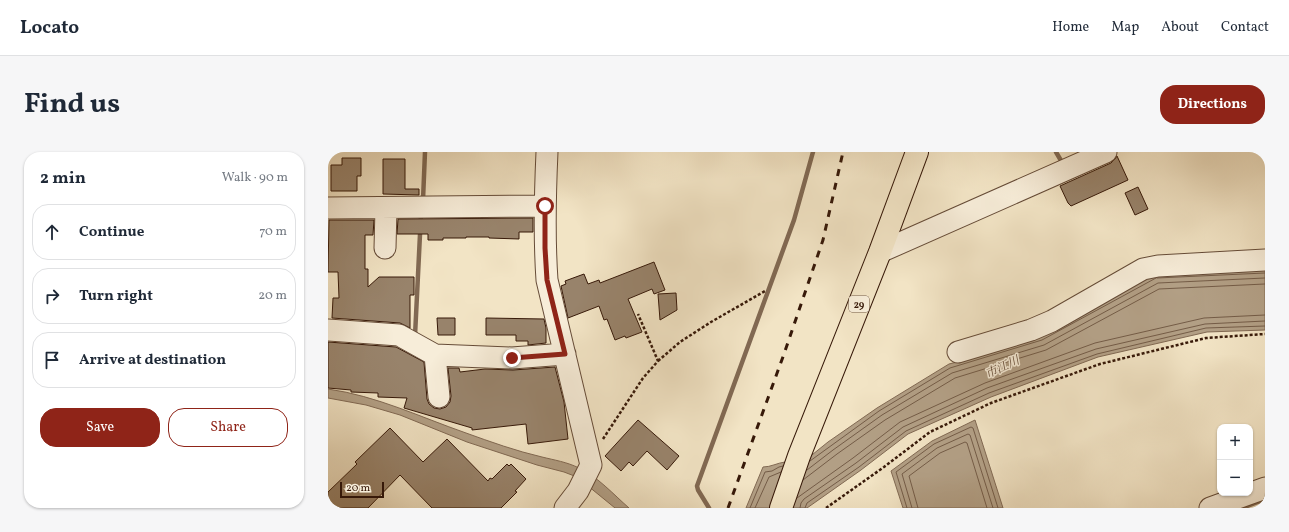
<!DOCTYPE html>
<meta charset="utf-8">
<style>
:root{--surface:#fff;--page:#f6f6f7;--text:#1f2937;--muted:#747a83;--line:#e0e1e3;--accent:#8f2418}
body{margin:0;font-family:Vollkorn,"Noto Serif JP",serif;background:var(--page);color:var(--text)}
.controls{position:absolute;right:12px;bottom:12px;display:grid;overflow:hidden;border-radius:8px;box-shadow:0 1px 3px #0004}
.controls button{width:36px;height:36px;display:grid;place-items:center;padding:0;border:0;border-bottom:1px solid var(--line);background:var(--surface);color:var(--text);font:20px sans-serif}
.scale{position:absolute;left:12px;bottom:10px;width:44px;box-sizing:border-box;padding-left:4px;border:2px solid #371909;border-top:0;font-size:11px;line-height:14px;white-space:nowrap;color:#371909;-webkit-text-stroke:3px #f7edd9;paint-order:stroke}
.stop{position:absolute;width:12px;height:12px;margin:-9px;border:3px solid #8f2418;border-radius:50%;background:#fff}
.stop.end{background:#8f2418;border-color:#fff;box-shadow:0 1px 4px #0008}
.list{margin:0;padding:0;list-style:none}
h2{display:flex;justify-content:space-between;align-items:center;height:52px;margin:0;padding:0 16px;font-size:17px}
h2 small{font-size:13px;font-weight:400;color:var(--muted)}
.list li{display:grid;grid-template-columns:26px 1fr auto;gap:12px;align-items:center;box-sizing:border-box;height:56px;margin:0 8px 8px;padding:0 8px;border:1px solid var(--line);border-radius:16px}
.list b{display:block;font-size:15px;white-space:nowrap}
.list em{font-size:13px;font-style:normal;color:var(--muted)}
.actions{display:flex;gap:8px;padding:12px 16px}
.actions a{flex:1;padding:9px 0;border:1px solid var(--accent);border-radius:16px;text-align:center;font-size:14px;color:var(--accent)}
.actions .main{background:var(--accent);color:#fff}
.icon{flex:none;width:22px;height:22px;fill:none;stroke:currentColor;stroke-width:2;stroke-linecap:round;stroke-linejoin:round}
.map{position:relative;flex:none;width:937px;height:356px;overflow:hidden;border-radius:16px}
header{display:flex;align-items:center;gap:24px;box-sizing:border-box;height:56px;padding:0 20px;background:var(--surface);border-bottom:1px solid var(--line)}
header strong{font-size:19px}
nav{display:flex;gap:22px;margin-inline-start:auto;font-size:14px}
.intro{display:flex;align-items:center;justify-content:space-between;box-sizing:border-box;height:96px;padding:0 24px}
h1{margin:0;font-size:28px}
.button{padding:10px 18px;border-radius:16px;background:var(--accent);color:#fff;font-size:14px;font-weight:700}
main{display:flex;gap:24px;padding:0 24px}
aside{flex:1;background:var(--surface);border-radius:16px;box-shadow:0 1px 3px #0004}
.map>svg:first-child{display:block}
.water{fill:#b29f85;stroke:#816953}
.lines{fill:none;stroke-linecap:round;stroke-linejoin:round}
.shore{stroke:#745c47;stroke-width:1}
.stream{stroke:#816953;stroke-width:4.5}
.building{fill:#98836b;stroke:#371909}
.minor-casing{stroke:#664c38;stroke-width:23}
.major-casing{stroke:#371909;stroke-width:24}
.path{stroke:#371909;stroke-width:2.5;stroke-dasharray:3 2;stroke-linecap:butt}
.minor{stroke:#f7edd9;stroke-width:21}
.major{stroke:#f2e4c5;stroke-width:22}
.rail{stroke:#371909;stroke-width:3;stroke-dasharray:7 7;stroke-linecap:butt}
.route{stroke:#8f2418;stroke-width:5}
.labels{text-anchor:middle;stroke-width:3;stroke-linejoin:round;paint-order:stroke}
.shield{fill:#f7edd9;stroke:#715947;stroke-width:1}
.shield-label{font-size:10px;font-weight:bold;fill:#371909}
.water-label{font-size:12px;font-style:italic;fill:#684f3b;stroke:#f7edd9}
</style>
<header>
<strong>Locato</strong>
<nav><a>Home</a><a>Map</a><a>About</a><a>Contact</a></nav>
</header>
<div class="intro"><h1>Find us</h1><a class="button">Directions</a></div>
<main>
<aside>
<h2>2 min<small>Walk · 90 m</small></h2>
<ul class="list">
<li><svg class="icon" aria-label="ahead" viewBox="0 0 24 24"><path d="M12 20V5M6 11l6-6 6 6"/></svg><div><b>Continue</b></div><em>70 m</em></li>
<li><svg class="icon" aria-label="right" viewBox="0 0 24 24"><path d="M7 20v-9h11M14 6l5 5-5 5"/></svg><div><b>Turn right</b></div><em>20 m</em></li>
<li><svg class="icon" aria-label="arrive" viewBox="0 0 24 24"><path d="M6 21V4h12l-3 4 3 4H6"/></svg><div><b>Arrive at destination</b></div></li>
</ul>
<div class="actions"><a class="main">Save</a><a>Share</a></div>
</aside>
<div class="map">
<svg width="937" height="356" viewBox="0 0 937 356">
<rect width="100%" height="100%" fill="#f2e4c5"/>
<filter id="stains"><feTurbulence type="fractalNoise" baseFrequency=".005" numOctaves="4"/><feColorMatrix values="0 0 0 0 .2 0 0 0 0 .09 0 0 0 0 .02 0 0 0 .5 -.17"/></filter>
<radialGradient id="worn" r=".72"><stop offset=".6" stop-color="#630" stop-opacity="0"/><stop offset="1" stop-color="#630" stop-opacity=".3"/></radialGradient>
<path class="water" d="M937 117V178L879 180 770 205 663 245 580 282 533 318 479 356H418L435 315C443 315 449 311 457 310L464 319 500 290 549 256 621 212 645 206 827 122Z
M0 237C49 244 92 265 138 281 163 290 188 299 214 305 226 308 239 310 251 316 270 325 285 342 301 356H287L249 325 236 320 209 313 139 290 72 263 38 253 0 246Z
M647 268 675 356H575L563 319 604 289Z"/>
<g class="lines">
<path class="shore" d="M829 126 937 121
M482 309 551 259 622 216 714 188 828 126
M479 318 505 298 554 263 624 221 716 193 830 131 937 126
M475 328 509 302 557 268 627 226 718 198 831 137 937 132
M469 346 525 306 572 270 657 231 767 191 876 166 937 163
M422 356 437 320 444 319 451 315 455 314
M427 356 441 325 453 320
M472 356 473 351 476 347 528 311 575 275 659 236 768 197 877 172 937 169
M477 356 479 351 531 315 578 279 661 241 769 202 878 176 937 174
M579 356 568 320 606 292 643 275 645 276 670 356
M584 356 574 322 609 296 640 282 642 283 665 356
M590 356 581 324 612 301 637 290 639 291 659 356"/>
<path class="stream" d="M728 0 735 12
M95 48 97 0
M87 184 93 62
M381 356 370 338 369 334 466 68 485 0
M914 356 937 347"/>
</g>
<path class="building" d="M789 4 800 28 743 54 740 51 732 34 783 11 787 7Z
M14 6H33V24H29V39H3V13H14Z
M55 7H77V37H91V43L55 42Z
M810 35 820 57 807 63 797 41Z
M205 66V80H191V87L161 86V85H138V86H115V88H100V82H69L70 67Z
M1 68H46L45 83H37V117H40V135L51 125H86V143H82V176L72 171 4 166 5 146H11L10 120H0Z
M326 110 337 138 326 142 324 137 300 147 314 180 298 186 297 184 287 188 279 167 276 168 271 154 240 166 233 134 238 132 237 129 256 122 260 132 271 128 272 131Z
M348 141 349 158 332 168 330 142Z
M109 166H127V183H110Z
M158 166 216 167 218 176V191L200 193V189H188V183H158Z
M0 190 68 195 96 210 99 247 101 252 106 256 112 257 118 255 122 250 123 244 120 216H131L132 220 157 217 185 218 227 215 236 250 240 287 200 292 198 272 144 278V276L76 256 79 246 50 245V241L23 240V238L0 236Z
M310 268 351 304 339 318 319 299 305 314 301 310 293 319 277 304Z
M62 276 95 310 119 287 160 329 162 326 164 327 179 312 181 314 183 312 198 327 187 339 189 340 173 356H104L72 323 40 356H0V340L29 312 27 310Z"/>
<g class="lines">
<defs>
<path id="minor" d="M219 0C217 43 216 85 219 128L263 313 250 339 237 356
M0 56 217 54
M57 96 58 56
M552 100 778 0
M0 178 71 183 107 203 184 206 237 202
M630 200 703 178 724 169 815 117 830 114 937 108
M107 203 111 245
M882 356 937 336"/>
<path id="major" d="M453 356 471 304 552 100 589 0"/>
</defs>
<use href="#minor" class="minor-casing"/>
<use href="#major" class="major-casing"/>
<path class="path" d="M330 209 352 190 383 170 437 139
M275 287 315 226 330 209 310 162
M498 356 556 315 602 280 663 251 772 212 878 186 937 182"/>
<use href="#minor" class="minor"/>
<use href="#major" class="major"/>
<path class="rail" d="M400 356 456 202 495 88 515 0"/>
</g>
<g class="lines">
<path class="route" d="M184 206 237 202 219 128 217 96V54"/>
</g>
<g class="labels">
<rect class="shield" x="521" y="144" width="20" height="16" rx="3"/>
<g class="shield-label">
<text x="531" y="156">29</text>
</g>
<g class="water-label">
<text transform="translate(674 215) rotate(-25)" y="4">市江川</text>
</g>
</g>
<rect width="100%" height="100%" filter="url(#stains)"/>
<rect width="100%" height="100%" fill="url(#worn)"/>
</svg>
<div class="controls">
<button>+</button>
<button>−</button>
</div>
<div class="scale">20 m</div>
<div class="stop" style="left:217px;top:54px"></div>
<div class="stop end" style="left:184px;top:206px"></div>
</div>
</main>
